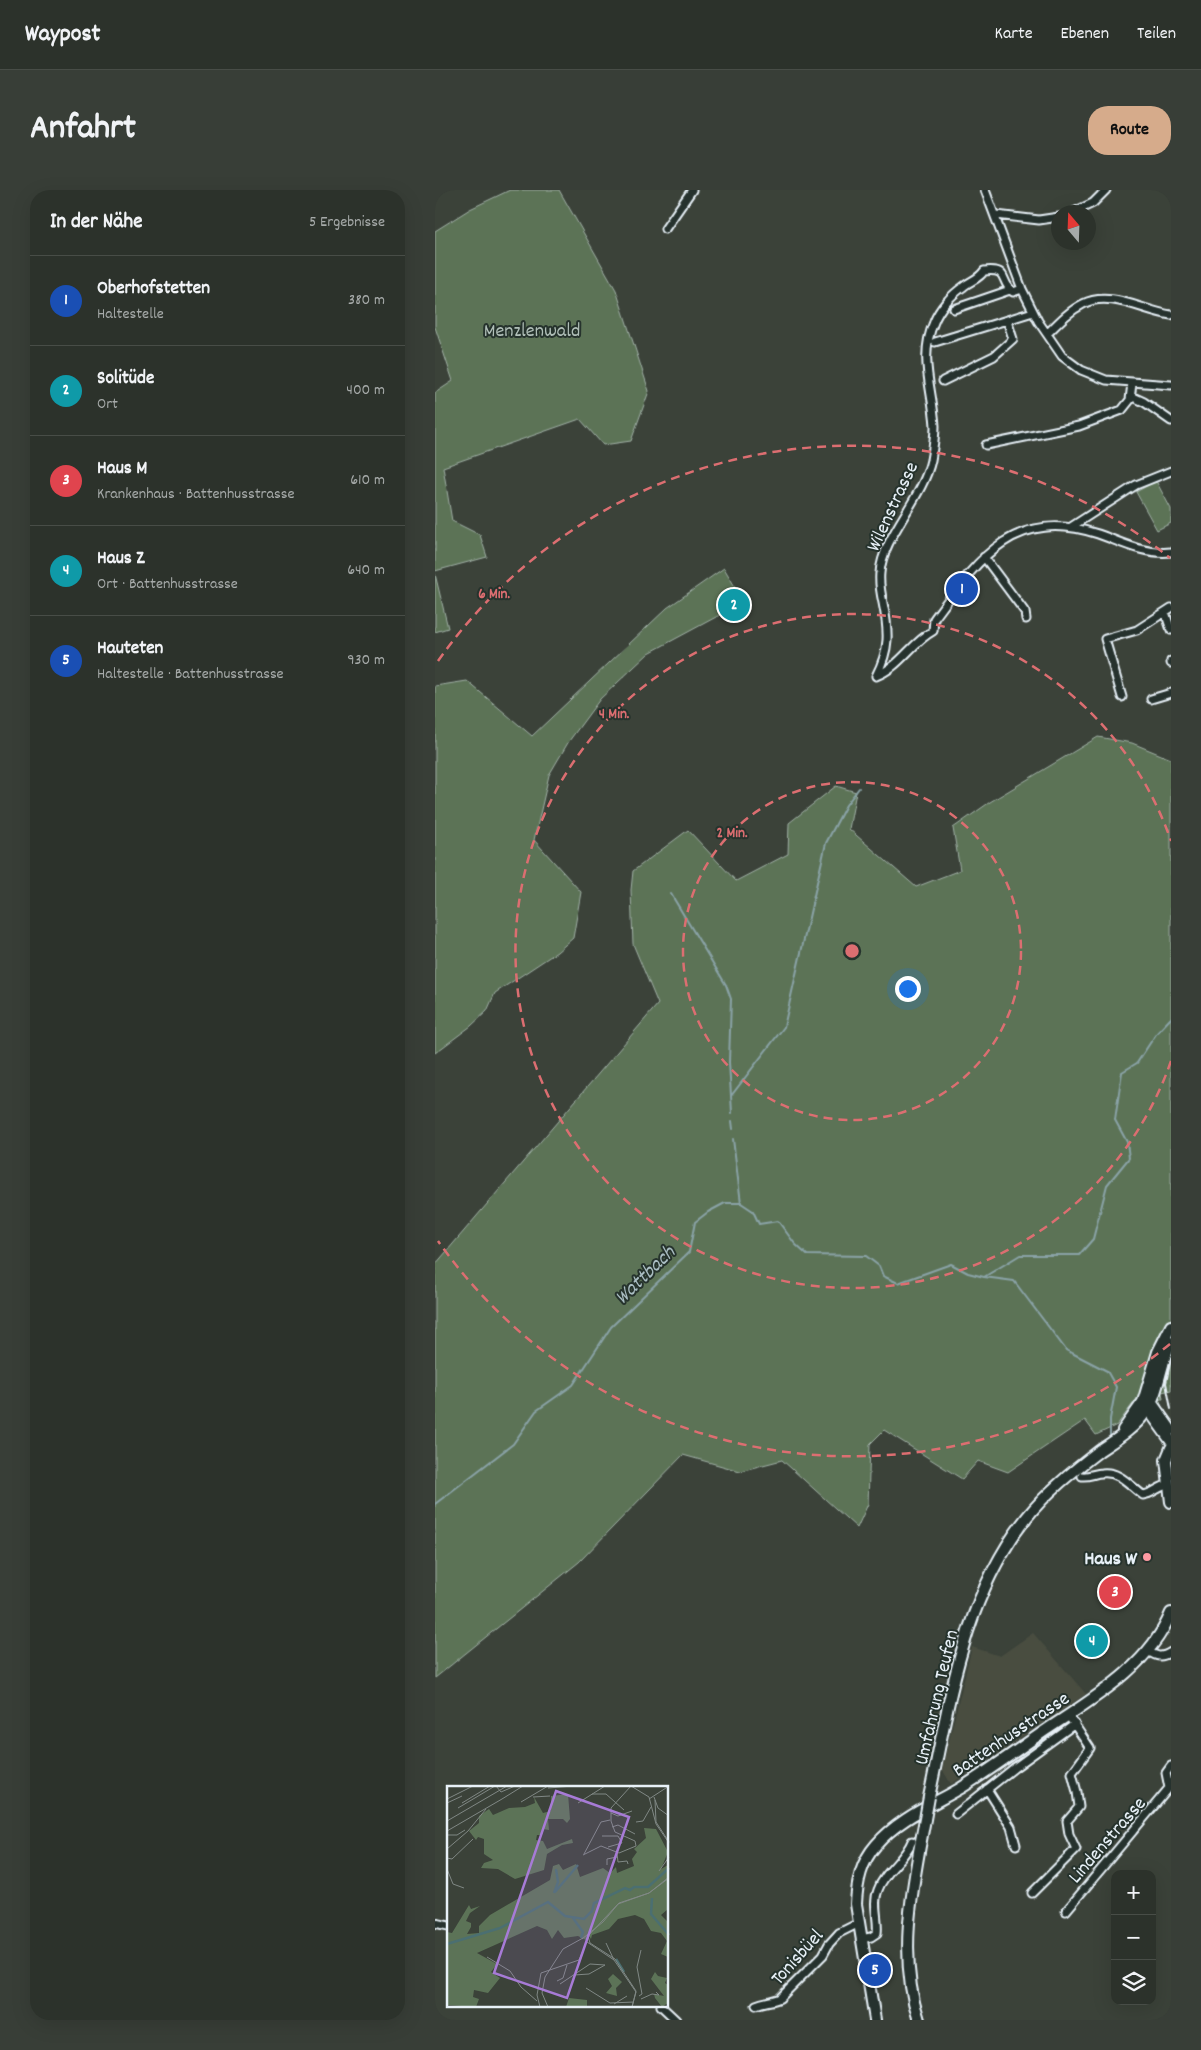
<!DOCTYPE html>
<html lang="de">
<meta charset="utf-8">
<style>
:root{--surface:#2c322b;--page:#383e37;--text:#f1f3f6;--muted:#a6aaa9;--line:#484d47;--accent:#d6ab8b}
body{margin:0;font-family:Dekko,sans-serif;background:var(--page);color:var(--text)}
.controls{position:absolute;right:15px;bottom:15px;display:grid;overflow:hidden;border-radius:10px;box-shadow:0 5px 20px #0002}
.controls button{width:45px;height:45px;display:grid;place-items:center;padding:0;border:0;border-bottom:1px solid var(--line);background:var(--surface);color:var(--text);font:25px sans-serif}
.compass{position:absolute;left:616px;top:15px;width:45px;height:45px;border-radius:50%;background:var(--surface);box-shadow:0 5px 20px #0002;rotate:341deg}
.you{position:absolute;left:472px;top:798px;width:18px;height:18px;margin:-12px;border:4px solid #fff;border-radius:50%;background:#1a73e8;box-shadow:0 0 0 8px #1a73e833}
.badge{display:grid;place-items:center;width:32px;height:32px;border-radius:50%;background:var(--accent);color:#fff;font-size:16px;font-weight:700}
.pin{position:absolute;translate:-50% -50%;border:2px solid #fff;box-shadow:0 1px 5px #0006}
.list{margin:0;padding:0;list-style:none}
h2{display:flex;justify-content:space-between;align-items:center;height:65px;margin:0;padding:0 20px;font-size:21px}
h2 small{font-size:16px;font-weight:400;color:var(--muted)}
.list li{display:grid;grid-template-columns:32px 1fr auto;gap:15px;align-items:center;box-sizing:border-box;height:90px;padding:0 20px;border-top:1px solid var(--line)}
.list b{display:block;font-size:19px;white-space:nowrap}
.list p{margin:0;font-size:16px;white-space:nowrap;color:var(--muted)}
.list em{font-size:16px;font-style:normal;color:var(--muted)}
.icon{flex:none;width:28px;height:28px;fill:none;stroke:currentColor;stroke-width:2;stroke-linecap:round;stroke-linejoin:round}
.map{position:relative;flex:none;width:736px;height:1830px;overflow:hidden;border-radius:20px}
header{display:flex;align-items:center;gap:30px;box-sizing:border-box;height:70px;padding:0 25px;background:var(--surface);border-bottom:1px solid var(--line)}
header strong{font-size:24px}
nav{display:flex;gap:28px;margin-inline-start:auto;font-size:18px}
.intro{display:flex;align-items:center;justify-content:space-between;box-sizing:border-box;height:120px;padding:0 30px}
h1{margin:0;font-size:35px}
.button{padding:12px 22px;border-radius:20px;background:var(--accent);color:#111;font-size:18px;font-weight:700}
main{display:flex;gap:30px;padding:0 30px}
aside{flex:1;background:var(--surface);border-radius:20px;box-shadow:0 5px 20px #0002}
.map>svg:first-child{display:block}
.built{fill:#494d41}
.green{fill:#5c7357;stroke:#a2b2a8}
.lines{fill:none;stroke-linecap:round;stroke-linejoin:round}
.stream{stroke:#8aa3a7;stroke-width:2}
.street-casing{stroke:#e8f1f8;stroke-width:11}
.secondary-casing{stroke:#e8f1f8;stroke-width:14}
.street{stroke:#26332d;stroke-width:7}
.secondary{stroke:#26332d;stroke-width:10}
.rail{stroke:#e8f1f8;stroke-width:2}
.secondary-bridge-casing{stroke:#e8f1f8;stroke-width:14;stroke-linecap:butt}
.secondary-bridge{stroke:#26332d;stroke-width:10}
.ring{fill:none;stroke:#dc6e71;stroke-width:2.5;stroke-dasharray:9 6}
.poi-dot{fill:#ff9aa2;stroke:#26332d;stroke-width:2}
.labels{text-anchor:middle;stroke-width:4;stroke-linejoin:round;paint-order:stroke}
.park-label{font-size:20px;fill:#b0bfb8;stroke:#26332d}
.street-label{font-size:20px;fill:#e8f1f8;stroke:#26332d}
.poi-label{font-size:20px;font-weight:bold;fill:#e8f1f8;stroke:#26332d;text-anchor:end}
.water-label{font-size:21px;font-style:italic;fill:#a9bdc2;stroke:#26332d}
.inset-river{fill:none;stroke:#4b6f71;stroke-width:2.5}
.inset-road{fill:none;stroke:#808885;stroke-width:1}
.view{fill:#a77bd6;fill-opacity:0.15;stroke:#a77bd6;stroke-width:2.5}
.inset-edge{fill:none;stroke:#e8f1f8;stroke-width:2.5}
.centre{fill:#dc6e71;stroke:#26332d;stroke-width:2.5}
.ring-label{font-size:15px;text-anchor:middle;font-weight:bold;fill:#dc6e71;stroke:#26332d;stroke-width:4;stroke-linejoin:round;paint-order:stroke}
</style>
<header>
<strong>Waypost</strong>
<nav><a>Karte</a><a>Ebenen</a><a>Teilen</a></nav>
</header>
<div class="intro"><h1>Anfahrt</h1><a class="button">Route</a></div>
<main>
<aside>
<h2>In der Nähe<small>5 Ergebnisse</small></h2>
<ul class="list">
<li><span class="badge" style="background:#1a4fb4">1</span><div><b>Oberhofstetten</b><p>Haltestelle</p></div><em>380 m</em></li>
<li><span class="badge" style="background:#0f9aa8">2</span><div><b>Solitüde</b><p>Ort</p></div><em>400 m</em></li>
<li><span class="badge" style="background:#e0444e">3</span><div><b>Haus M</b><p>Krankenhaus · Battenhusstrasse</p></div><em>610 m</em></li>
<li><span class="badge" style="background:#0f9aa8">4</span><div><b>Haus Z</b><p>Ort · Battenhusstrasse</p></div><em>640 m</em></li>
<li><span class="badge" style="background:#1a4fb4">5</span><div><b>Hauteten</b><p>Haltestelle · Battenhusstrasse</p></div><em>930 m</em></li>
</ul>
</aside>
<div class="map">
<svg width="736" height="1830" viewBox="0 0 736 1830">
<rect width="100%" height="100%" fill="#3b4239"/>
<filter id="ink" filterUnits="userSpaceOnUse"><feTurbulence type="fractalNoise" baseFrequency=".02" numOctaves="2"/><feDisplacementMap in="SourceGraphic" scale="10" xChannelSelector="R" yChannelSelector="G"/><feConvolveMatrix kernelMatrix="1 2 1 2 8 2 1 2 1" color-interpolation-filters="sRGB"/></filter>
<g filter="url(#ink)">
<path class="built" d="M598 1443 651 1504 516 1594 507 1579 537 1457 565 1466Z"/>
<path class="green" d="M75 0H124L181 100 214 201 196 251 168 255 145 229 8 277 17 331 45 345 52 367 0 381V203L18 191 0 137V41L35 19Z
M721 291 736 319V333L722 340 701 302Z
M289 378 309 412 214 463 165 509 134 551 114 585 99 650 146 702 138 748 122 762 60 803 52 821 36 836 0 863V496L32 491 97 546 232 418Z
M0 384 13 438 0 442Z
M663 547 697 553 736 569V1200L727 1202 728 1209H725L727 1219H730L732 1229 724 1214 723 1203 703 1207 682 1235 661 1245 650 1230 573 1282 543 1271 527 1289 449 1240 435 1254 433 1314 422 1338 347 1270 305 1281 248 1265 144 1372 0 1488V1075L223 814 198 754 196 700 198 681 253 640 301 691 353 664 354 633 401 596 421 602 414 639 481 697 525 680 518 638 555 612Z"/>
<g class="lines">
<path class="stream" d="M236 704 291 795 296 809 294 872 297 923
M296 906 349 837 391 653 411 615 424 598
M297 931 298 939
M298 949 306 1013
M549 1087 579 1091 631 1160 672 1181 681 1197 675 1229V1246
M0 1314 78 1254 101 1221 138 1195 176 1137 254 1062 260 1032 273 1022 290 1013H306L318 1021 324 1034 343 1031 360 1054 372 1065 431 1066 444 1076 448 1086 463 1093 516 1074 533 1083 549 1087 585 1065H644L658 1049 672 995 694 968 692 952 680 930 687 882 702 873 721 844 736 828"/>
<defs>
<path id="street" d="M550 0 587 99 603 131 627 166 646 180 671 190 736 195
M639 22 658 13 671 0
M561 25 604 30 624 27
M230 39 257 0
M519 119 575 100
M612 144C623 133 634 121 648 114 675 100 708 121 736 125
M500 152 572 130
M508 191 559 166 578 149 572 130 598 122
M696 206 709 212 736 231
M551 255 644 236 687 220 695 210 697 193
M636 337 701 295 736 281
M549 367 590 422 591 429
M730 422 736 440
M736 471V473
M441 486C455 459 454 442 448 413 446 404 444 393 445 383 447 347 488 308 496 270 498 259 500 247 500 236 498 200 483 167 499 132 504 119 516 105 528 97 535 91 544 89 549 81 575 78 564 91 578 102L587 99
M441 486C465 477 476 453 498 441L499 429C544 368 579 317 663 344 686 352 710 365 736 362
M687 507 670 449 702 440 736 418
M716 509 736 503
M647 1286C654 1287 660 1283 667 1283 685 1281 695 1296 708 1305 718 1304 724 1296 733 1295
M713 1461C722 1467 726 1468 736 1462
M734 1598 731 1583 736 1576
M552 1599 576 1637 581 1655
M521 1624 579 1578 640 1534
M597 1703 641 1659 634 1644 632 1631 644 1617 642 1602 637 1583 655 1558 633 1525
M631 1721 734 1598
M0 1733 14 1736
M426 1749 436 1747 442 1743C444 1729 437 1714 443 1700 450 1680 470 1670 477 1651
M321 1815C330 1811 337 1812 345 1808L388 1765 394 1754 404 1743 424 1733
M226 1816 241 1830"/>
<path id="secondary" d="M716 1212 736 1240
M710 1215 736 1251
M688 1240 708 1212 723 1162 736 1136
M736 1258 731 1270 736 1312
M494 1607C515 1510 528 1408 592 1327 612 1302 638 1281 664 1261 680 1250 699 1239 710 1223 725 1201 725 1174 736 1152
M440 1830 421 1714C422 1692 426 1672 441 1655 463 1629 497 1615 526 1598 555 1580 582 1560 611 1540 657 1509 714 1477 736 1423
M484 1830C462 1765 478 1694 490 1629"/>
</defs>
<use href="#street" class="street-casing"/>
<use href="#secondary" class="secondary-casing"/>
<use href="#street" class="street"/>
<use href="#secondary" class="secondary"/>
<path class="rail" d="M736 1168 731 1193 736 1219"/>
<defs>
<path id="secondary-bridge" d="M490 1629 494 1607"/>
</defs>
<use href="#secondary-bridge" class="secondary-bridge-casing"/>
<use href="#secondary-bridge" class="secondary-bridge"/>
</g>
</g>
<g class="ring">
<circle cx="417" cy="761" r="169"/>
<path d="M736 871A337 337 0 1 1 736 651"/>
<path d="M735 1154A506 506 0 0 1 3 1051M3 471A506 506 0 0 1 735 368"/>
</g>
<circle class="poi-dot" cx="712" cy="1367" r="5"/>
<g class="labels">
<g class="park-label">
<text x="97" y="146">Menzlenwald</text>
</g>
<g class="street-label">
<text transform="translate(456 316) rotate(-65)" y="7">Wilenstrasse</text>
<text transform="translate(500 1507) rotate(-77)" y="7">Umfahrung Teufen</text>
<text transform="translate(575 1543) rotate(-34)" y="7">Battenhusstrasse</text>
<text transform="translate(671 1649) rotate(-49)" y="7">Lindenstrasse</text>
<text transform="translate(361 1766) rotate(-48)" y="7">Tonisbüel</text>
</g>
<g class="poi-label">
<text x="702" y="1374">Haus W</text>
</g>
<g class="water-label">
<text transform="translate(209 1084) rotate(-44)" y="7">Wattbach</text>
</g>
</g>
<g transform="translate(12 1596)">
<rect width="221" height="221" fill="#3b4239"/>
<path d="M121 8 123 33 120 37 116 33H101L102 44 96 43 95 49H90L89 54 96 55 100 63 125 53 126 57 115 59 100 68 97 84 68 93 51 83 34 82 37 77 46 74 37 68V53L31 51 29 54 22 45 32 37V30L42 23 46 29 62 22 78 21 88 17 87 11 96 27 104 25V10ZM197 42 209 43 221 66 214 83 221 79V123L214 129 221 136V171L214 168 220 155 214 147 204 145 197 133 188 129 171 133 162 143 145 149 144 153 142 150 139 154 131 150 117 152 111 144 105 153 100 144 90 140 30 167 50 178 44 186 53 192 41 207 27 204 26 211 32 213 29 221 0 219V146L5 147 22 119 24 123 33 120 23 127 19 135 24 137V141L20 148 32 147V140L43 129 103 94 106 80 112 78 116 84 129 78 133 91 156 82 163 87 169 81 170 87 187 80 185 73 190 66 187 63 199 52ZM208 186 211 190 220 192 218 197 221 199V217L215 221 208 212 207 208 217 210 204 193ZM166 188 175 196 169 202 170 210 159 207 165 200 161 193ZM122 212 140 214V221H119Z" fill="#5c7357"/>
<path class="inset-river" d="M108 106 131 79M107 107 111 96 109 83M205 112 204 128 222 149M126 132 136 146 134 152M0 158 53 142 101 116 118 130 137 133 145 125 147 117 178 102 183 104 187 101H201L222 82M169 173 177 186"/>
<path class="inset-road" d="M49 0 54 6 68 0M184 0 202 11 209 38 222 57M101 2 126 0M145 8H159L177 24M86 11 103 10M207 11 211 22 222 30M0 13 26 0M55 13 76 0M202 13 222 0M208 14 209 36 222 56M74 16 101 0M0 17 15 10M15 17 43 0M131 17 158 0M11 22 48 0M164 27 171 30 185 25M0 35 60 0M189 36 196 35 204 21M165 41 171 39 188 48M0 45 55 13M1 49H10L18 44M155 50H171M161 61 175 57 171 50M0 63 21 45 39 23M170 67 171 76 180 75 181 78M137 68 154 36 163 34M136 69 154 60 172 67 189 60 188 55 168 46 164 35V22L184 0M0 72 5 73 26 53M160 79V73L170 71M0 83 6 98 17 102M212 85 222 71M135 153 156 136 172 117 202 107 222 91M140 156 167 174 189 206 185 221M159 157 167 174M40 171 63 185 74 201 90 215M127 189 142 188 158 179M110 195 116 192 120 179M113 198 143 178 158 179M139 202 163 217 187 216M192 210 195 208 190 181 194 164M194 213 205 208 212 209 209 206M167 218 180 210M93 221 90 209 94 187 132 174 140 155M101 221 95 207 98 191 116 163 136 152M185 221 189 205 168 173 143 157 141 150 171 118 202 107 222 92"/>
<path class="view" d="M109 5 182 31 120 212 47 187Z"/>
<rect width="221" height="221" class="inset-edge"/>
</g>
<circle cx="417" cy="761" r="8" class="centre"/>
<g class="ring-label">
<text x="59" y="408">6 Min.</text>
<text x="179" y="528">4 Min.</text>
<text x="297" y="647">2 Min.</text>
</g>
</svg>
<div class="controls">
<button>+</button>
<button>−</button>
<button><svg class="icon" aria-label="layers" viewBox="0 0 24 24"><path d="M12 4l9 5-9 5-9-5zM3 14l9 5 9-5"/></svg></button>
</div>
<svg class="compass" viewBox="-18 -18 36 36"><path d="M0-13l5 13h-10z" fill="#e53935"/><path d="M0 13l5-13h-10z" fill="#a6aaa9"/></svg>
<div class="you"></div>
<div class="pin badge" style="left:527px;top:399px;background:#1a4fb4">1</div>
<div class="pin badge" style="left:299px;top:415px;background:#0f9aa8">2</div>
<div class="pin badge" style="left:680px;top:1402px;background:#e0444e">3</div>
<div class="pin badge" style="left:657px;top:1451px;background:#0f9aa8">4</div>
<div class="pin badge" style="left:440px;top:1780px;background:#1a4fb4">5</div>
</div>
</main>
